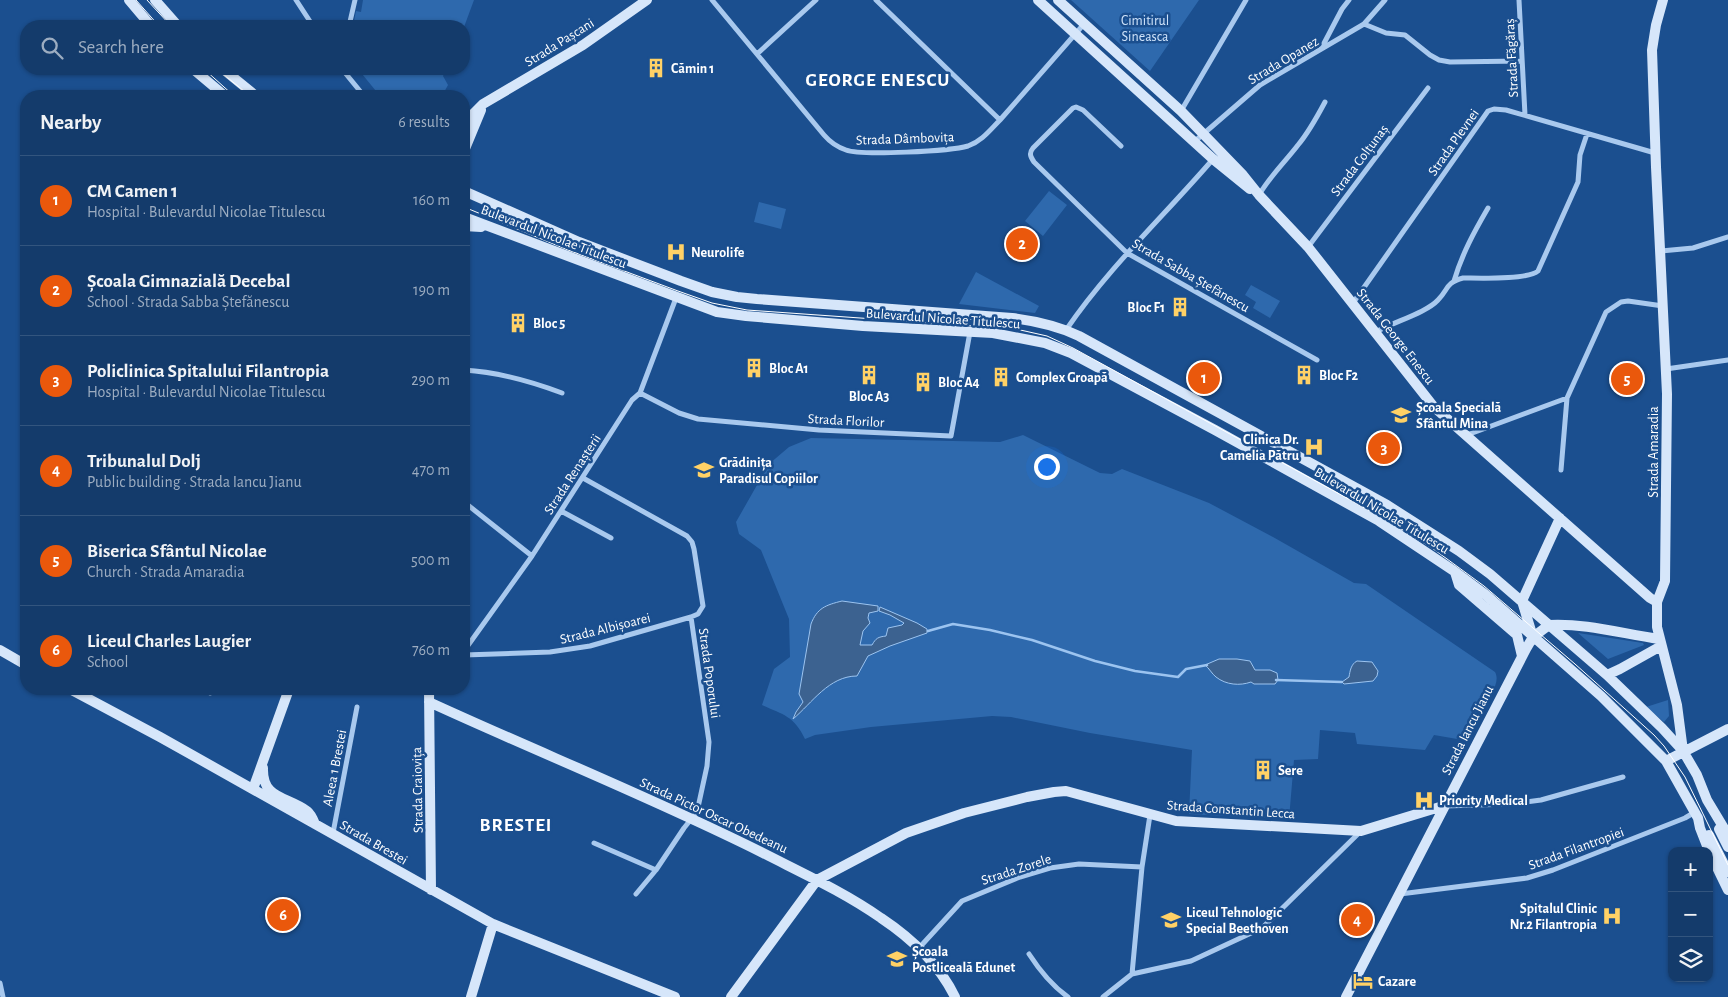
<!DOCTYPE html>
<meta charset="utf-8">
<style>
:root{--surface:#143b6b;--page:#214673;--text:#f1f3f6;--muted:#9dadc1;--line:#33557e;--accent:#ea580c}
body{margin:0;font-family:"Alegreya Sans",sans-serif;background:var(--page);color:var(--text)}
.controls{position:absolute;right:15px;bottom:15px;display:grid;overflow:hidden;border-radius:10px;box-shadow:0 1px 4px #0004}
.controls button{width:45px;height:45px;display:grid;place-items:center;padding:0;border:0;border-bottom:1px solid var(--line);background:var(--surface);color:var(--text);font:25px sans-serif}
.you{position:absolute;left:1046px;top:466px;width:18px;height:18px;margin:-12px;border:4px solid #fff;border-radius:50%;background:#1a73e8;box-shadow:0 0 0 8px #1a73e833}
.badge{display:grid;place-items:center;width:32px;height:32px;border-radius:50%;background:var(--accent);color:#fff;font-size:16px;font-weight:700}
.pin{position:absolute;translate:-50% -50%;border:2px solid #fff;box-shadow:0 1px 5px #0006}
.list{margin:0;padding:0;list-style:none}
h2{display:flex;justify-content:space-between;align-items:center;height:65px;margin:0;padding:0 20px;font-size:21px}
h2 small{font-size:16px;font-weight:400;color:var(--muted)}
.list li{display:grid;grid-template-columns:32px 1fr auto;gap:15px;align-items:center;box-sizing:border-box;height:90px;padding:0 20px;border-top:1px solid var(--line)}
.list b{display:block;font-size:19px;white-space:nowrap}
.list p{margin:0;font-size:16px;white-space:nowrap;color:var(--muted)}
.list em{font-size:16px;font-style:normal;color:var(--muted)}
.icon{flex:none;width:28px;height:28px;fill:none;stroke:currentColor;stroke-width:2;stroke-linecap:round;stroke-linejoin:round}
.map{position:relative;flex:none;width:1728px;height:997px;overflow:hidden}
.search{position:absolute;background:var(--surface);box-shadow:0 1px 4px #0004;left:20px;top:20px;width:450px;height:55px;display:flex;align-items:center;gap:12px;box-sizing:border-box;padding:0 18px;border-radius:20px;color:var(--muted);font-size:19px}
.panel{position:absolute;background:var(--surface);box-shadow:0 1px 4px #0004;left:20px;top:90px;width:450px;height:605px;border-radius:20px}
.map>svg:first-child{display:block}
.green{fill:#2e69ad}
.water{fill:#3c6290;stroke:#9cc4f0}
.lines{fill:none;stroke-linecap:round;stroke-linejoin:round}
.stream{stroke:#9cc4f0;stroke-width:2.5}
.street{stroke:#a9c9ee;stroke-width:5}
.secondary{stroke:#d6e6fa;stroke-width:10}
.tram{stroke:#fff;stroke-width:1}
.labels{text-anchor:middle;stroke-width:5;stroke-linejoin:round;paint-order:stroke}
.park-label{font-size:14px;fill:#cfe3fa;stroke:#1b4f8f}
.street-label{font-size:14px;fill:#fff;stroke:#1b4f8f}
.poi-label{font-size:14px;font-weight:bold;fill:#fff;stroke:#1b4f8f;text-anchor:start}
.district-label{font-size:19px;font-weight:bold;letter-spacing:1px;fill:#fff;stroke:#1b4f8f}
</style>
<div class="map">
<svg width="1728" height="997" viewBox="0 0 1728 997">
<rect width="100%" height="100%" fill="#1b4f8f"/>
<path class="green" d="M363 0H474L464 27 353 26 356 11 361 12Z
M1071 0H1199L1150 71Z
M358 69H446L443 76 448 85 442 96H380Z
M1049 191 1067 205 1043 236 1025 221Z
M759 202 786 209 781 229 754 222Z
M976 272 1039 306 1035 313 959 304Z
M1251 285 1280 301 1270 318 1253 308 1256 302 1245 295Z
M1023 435 1100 473 1112 474 1122 469 1209 503 1273 537 1354 583 1366 584 1495 672C1501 683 1489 696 1484 706L1480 705 1463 740 1434 735 1425 750 1357 744 1355 733 1320 730 1318 759 1294 760 1289 819 1189 814 1192 750 1090 733 1011 717 992 716 871 727 815 735 805 739C794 716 784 715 762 705L774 669 790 657 789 619 761 550 739 534 736 522 769 464 789 447 811 438 1000 442Z
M1578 633 1643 643 1644 645 1608 659Z
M1668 700 1669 716 1664 722 1646 707Z"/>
<path class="water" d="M842 601 878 606V611L869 613 868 618 870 623 863 631 860 645H872C876 638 878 637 886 636L888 628 902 625 904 623 890 615 879 611 880 607 917 623 927 629V633L890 646 868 656 857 676C829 676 812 703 793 719L796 712 803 702 799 694 811 624C817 608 826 605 842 601Z
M1219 659H1237L1250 661 1255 670H1270L1277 673 1278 680 1275 684H1254L1251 682C1240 686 1226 685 1216 677 1212 674 1209 668 1205 665Z
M1357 661 1372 662 1378 671 1377 676 1373 681 1344 684 1342 682 1349 677C1350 671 1351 664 1357 661Z"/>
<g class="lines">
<path class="stream" d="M928 631 953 624 990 630 1032 640 1095 661 1135 671 1178 677 1186 669 1207 665
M1276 680 1342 682"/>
<path class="street" d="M296 0 313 26
M712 0 824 135C830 142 837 147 846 150 861 156 951 151 968 146 982 141 990 130 1000 120L1084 24
M876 0 1000 120
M1519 0 1525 115
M1364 24 1386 33 1405 35 1430 55 1439 60 1450 62 1522 61
M349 26 355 0
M1321 49 1342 9 1349 0
M757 54 816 0
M342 69 364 96
M1181 111 1246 0
M1194 142 1260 85 1364 24 1385 0
M1121 146 1083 110 1076 107 1073 108 1033 148C1029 153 1030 156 1034 162L1127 253 1317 360
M1259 195C1270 176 1285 162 1298 145 1309 132 1317 117 1325 102
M1308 247 1428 88
M1661 251 1693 248 1728 237
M1454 281C1462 254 1474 232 1488 208
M1353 303 1488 111 1494 109 1506 110 1655 153
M1066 330C1109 267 1165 215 1214 158
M1376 332C1393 322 1426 313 1438 300 1449 289 1445 283 1463 278 1479 278 1528 280 1538 271L1578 182 1580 155 1587 134
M1666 369 1728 360
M464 370C498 372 530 381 562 393
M640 393 679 413 698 419 819 430 951 436 970 332
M1467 435 1567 398
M1561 470 1567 398 1606 312 1621 302 1628 301 1663 306
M464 502 532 556
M561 511 611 538
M464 651 532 556 632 400 640 393 676 298
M464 655 550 652 590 646 691 617 698 614 703 606 694 549 692 542 687 536 583 478
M200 689 210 693
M1444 806 1511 804 1541 800 1623 777
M333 833 357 707
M594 843 656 870
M636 894 656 870 684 828 697 812 707 766 709 742 691 617
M1400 894 1527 878 1553 870 1685 818 1695 812
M919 948 962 901 1020 877 1050 868 1079 864 1142 867
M1029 954C1040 971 1051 985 1068 997
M1132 974 1191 961 1262 928 1361 831
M0 983 3 997
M1103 997 1132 974 1142 867 1150 815"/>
<path class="secondary" d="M129 0 151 26
M155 0 178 26
M1038 0 1213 159 1250 189
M1058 0 1181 111 1243 175 1259 195 1308 247 1434 407 1650 598 1657 602
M1663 0 1656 25 1652 50 1656 167 1667 394 1665 581 1657 602V627L1677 705 1683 751
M193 69 225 96
M223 69 256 96
M464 126 468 119 483 104 583 45 647 0
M464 151 481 110
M464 191 579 242 681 281 712 292 737 297 757 299 1012 318C1036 321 1058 326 1079 336L1387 505 1459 551 1490 574 1607 675 1662 728 1683 751 1697 775 1707 800 1728 835
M464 217 717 312 746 316 863 326 993 333 1045 343 1071 353 1215 430 1379 521 1454 571 1486 595 1601 696 1666 761 1698 818 1700 828 1709 851
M464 226 481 227
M1455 572 1459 585 1517 635 1522 656
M1549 625C1586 623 1623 634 1659 639
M1532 634 1522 601 1560 518
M0 650 26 665
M1607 675 1620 669 1661 646
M70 689 160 737 493 924 675 997
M429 689 431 890
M429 702C540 753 653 798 761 852 802 873 844 892 881 918 911 938 939 964 955 997
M1666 761 1728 729
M263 768C262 799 286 796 307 811 311 814 313 819 315 824
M253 789 289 689
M1719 829 1728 847
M1709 835 1728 872
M1709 851 1728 890
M471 997 493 924
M731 997 817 880 906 833 964 813 1027 797 1054 792 1066 791 1176 821 1361 831 1443 806
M1346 997 1526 649 1533 637 1549 625"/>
<path class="tram" d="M136 0 159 26
M147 0 171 26
M204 69 234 96
M217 69 250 96
M464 207 568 250 678 291 712 303 747 310 1016 329 1047 336 1073 348 1385 519 1432 548 1484 586 1575 664 1654 735 1664 746 1685 777 1728 865"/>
</g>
<defs>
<symbol id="building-bare" viewBox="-9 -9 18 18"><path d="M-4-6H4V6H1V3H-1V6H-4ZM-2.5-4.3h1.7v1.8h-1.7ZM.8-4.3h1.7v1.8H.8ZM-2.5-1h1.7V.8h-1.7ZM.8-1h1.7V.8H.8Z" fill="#ffd166" stroke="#1b4f8f" stroke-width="2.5" paint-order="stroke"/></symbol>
<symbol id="hospital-bare" viewBox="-9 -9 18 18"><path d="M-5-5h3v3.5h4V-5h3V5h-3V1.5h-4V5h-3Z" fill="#ffd166" stroke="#1b4f8f" stroke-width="2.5" paint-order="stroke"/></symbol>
<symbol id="school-bare" viewBox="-9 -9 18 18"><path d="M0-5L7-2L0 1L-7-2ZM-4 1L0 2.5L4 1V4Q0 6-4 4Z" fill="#ffd166" stroke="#1b4f8f" stroke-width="2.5" paint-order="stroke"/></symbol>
<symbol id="hotel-bare" viewBox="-9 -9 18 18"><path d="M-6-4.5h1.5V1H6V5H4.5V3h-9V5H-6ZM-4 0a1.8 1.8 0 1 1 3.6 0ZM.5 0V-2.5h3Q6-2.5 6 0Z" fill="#ffd166" stroke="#1b4f8f" stroke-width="2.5" paint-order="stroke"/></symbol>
</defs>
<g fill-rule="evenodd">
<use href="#building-bare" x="642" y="54" width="28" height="28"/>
<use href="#hospital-bare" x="662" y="238" width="28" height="28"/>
<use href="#building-bare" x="1166" y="293" width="28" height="28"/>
<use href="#building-bare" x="504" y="309" width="28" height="28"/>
<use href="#building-bare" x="740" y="354" width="28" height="28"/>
<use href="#building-bare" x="855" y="361" width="28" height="28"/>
<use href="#building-bare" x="1290" y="361" width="28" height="28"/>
<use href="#building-bare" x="987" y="363" width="28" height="28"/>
<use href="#building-bare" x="909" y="368" width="28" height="28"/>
<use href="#school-bare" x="1387" y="401" width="28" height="28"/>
<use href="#hospital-bare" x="1300" y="433" width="28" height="28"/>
<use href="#school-bare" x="690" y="456" width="28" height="28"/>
<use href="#building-bare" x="1249" y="756" width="28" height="28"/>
<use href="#hospital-bare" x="1410" y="786" width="28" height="28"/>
<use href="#hospital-bare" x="1598" y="902" width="28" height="28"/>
<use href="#school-bare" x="1157" y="906" width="28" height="28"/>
<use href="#school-bare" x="883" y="945" width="28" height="28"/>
<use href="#hotel-bare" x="1349" y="967" width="28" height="28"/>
</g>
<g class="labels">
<g class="park-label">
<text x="1145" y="25">Cimitirul<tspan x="1145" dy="16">Sineasca</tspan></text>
</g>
<g class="street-label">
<text transform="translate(559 42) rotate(-32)" y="5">Strada Pașcani</text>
<text transform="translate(1511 58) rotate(-93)" y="5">Strada Făgăraș</text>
<text transform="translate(1283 60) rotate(-31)" y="5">Strada Opanez</text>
<text transform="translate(905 138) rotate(-2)" y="5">Strada Dâmbovița</text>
<text transform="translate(1453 142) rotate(-55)" y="5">Strada Plevnei</text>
<text transform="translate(1359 160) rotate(-53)" y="5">Strada Colțunaș</text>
<text transform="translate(554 236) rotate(21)" y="5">Bulevardul Nicolae Titulescu</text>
<text transform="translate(1191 275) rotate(30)" y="5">Strada Sabba Ștefănescu</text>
<text transform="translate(943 318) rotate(4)" y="5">Bulevardul Nicolae Titulescu</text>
<text transform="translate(1396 336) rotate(52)" y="5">Strada George Enescu</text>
<text transform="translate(846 420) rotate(3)" y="5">Strada Florilor</text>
<text transform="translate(1653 452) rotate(-90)" y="5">Strada Amaradia</text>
<text transform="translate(572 474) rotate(-57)" y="5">Strada Renașterii</text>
<text transform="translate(1382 510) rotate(31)" y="5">Bulevardul Nicolae Titulescu</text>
<text transform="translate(605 628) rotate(-14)" y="5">Strada Albișoarei</text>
<text transform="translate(710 673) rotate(82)" y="5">Strada Poporului</text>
<text transform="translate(1467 730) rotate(-63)" y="5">Strada Iancu Jianu</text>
<text transform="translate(334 768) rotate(-79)" y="5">Aleea 1 Brestei</text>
<text transform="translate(417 790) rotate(-91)" y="5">Strada Craiovița</text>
<text transform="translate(1231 809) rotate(4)" y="5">Strada Constantin Lecca</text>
<text transform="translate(714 815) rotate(25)" y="5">Strada Pictor Oscar Obedeanu</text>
<text transform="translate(374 842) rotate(30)" y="5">Strada Brestei</text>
<text transform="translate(1576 848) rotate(-20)" y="5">Strada Filantropiei</text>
<text transform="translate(1016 869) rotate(-18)" y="5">Strada Zorele</text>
</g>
<g class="poi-label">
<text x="671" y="73">Cămin 1</text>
<text x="691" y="257">Neurolife</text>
<text x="1165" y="312" text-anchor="end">Bloc F1</text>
<text x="533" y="328">Bloc 5</text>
<text x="769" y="373">Bloc A1</text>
<text x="1319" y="380">Bloc F2</text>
<text x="1016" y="382">Complex Groapă</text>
<text x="938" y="387">Bloc A4</text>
<text x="869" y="401" text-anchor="middle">Bloc A3</text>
<text x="1416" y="412">Școala Specială<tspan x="1416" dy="16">Sfântul Mina</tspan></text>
<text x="1299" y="444" text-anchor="end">Clinica Dr.<tspan x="1299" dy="16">Camelia Pătru</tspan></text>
<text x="719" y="467">Grădinița<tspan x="719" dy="16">Paradisul Copiilor</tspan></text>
<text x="1278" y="775">Sere</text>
<text x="1439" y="805">Priority Medical</text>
<text x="1597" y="913" text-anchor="end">Spitalul Clinic<tspan x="1597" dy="16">Nr.2 Filantropia</tspan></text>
<text x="1186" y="917">Liceul Tehnologic<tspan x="1186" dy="16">Special Beethoven</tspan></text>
<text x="912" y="956">Școala<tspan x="912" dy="16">Postliceală Edunet</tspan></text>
<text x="1378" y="986">Cazare</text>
</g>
<g class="district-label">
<text x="878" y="86">GEORGE ENESCU</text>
<text x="516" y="831">BRESTEI</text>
</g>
</g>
</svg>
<div class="controls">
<button>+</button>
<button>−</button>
<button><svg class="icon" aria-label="layers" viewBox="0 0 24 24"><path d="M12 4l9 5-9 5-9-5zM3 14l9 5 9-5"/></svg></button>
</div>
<div class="you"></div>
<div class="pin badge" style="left:1204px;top:378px">1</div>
<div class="pin badge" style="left:1022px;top:244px">2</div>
<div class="pin badge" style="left:1384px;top:448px">3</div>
<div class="pin badge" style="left:1357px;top:920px">4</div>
<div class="pin badge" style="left:1627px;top:379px">5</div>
<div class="pin badge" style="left:283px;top:915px">6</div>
<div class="search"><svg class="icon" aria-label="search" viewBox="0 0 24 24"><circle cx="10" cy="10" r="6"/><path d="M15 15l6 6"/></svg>Search here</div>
<section class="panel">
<h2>Nearby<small>6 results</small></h2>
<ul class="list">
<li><span class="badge">1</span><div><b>CM Camen 1</b><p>Hospital · Bulevardul Nicolae Titulescu</p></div><em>160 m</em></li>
<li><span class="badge">2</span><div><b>Școala Gimnazială Decebal</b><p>School · Strada Sabba Ștefănescu</p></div><em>190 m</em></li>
<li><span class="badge">3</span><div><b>Policlinica Spitalului Filantropia</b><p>Hospital · Bulevardul Nicolae Titulescu</p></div><em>290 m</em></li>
<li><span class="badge">4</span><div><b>Tribunalul Dolj</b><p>Public building · Strada Iancu Jianu</p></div><em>470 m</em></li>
<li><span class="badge">5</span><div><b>Biserica Sfântul Nicolae</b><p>Church · Strada Amaradia</p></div><em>500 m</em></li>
<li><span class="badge">6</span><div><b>Liceul Charles Laugier</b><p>School</p></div><em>760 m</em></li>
</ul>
</section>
</div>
